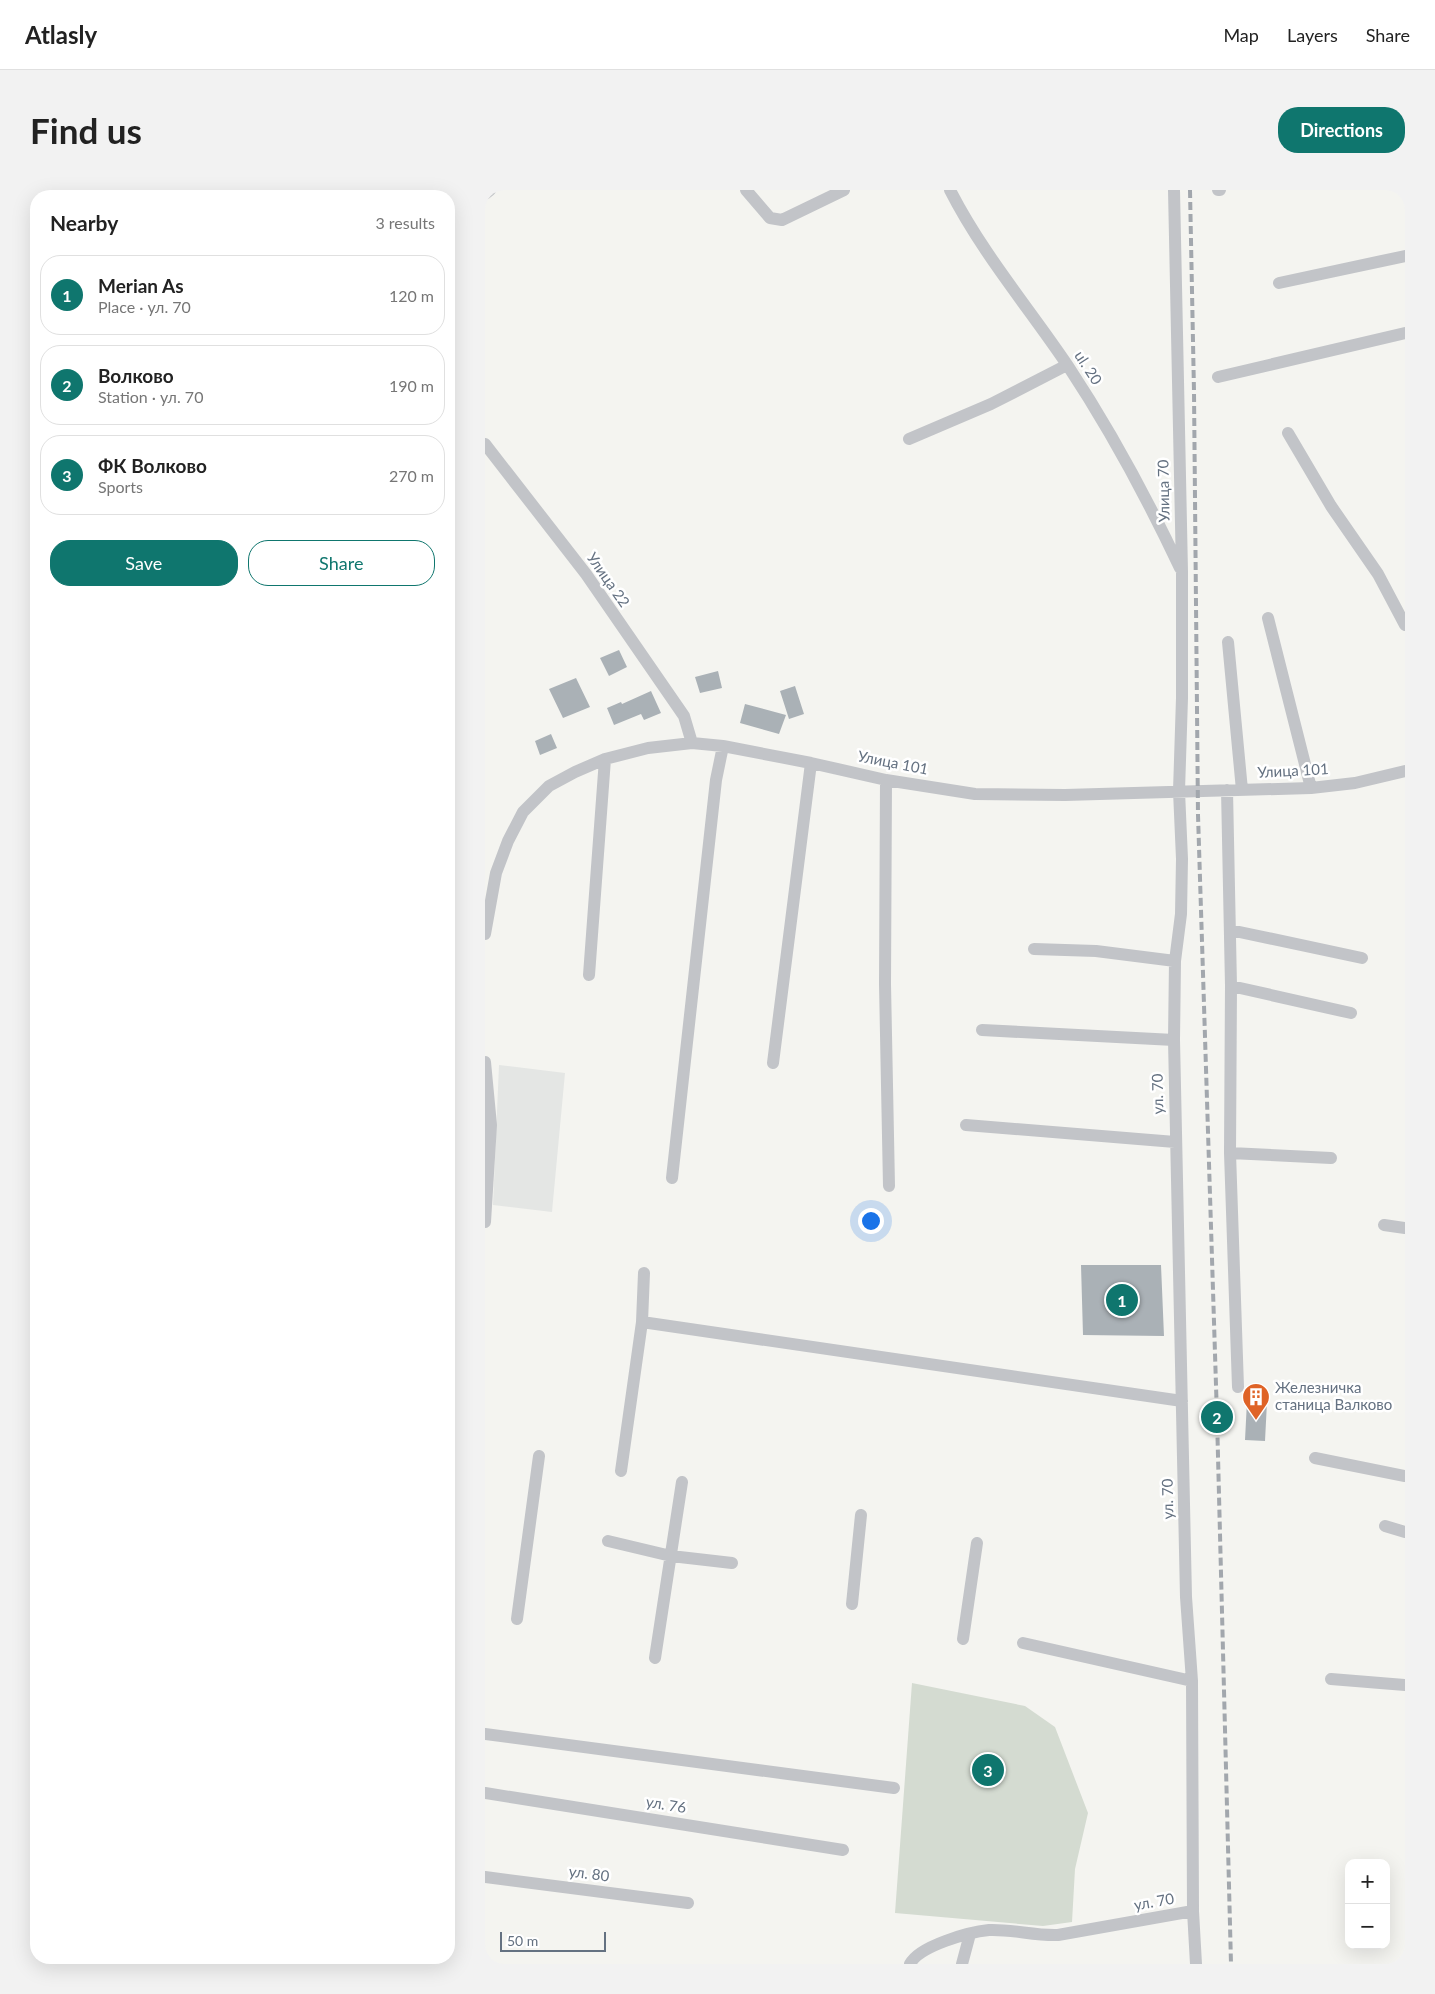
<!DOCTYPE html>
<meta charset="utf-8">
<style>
:root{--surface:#fff;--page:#f2f2f2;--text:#222;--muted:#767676;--line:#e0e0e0;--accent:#0f766e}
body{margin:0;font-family:Lato,sans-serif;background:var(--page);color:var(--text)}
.controls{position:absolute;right:15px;bottom:15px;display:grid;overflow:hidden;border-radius:10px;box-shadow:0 5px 20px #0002}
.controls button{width:45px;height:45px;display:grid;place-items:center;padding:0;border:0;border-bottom:1px solid var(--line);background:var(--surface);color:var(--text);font:25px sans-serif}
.scale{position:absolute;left:15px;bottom:12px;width:106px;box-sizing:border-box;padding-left:5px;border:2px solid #647181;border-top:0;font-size:14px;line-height:18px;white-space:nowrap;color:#647181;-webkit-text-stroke:4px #fff;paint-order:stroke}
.you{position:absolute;left:385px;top:1030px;width:18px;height:18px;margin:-12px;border:4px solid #fff;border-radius:50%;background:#1a73e8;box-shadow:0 0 0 8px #1a73e833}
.badge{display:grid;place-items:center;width:32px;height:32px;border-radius:50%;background:var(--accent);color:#fff;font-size:16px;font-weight:700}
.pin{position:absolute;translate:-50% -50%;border:2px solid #fff;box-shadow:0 1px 5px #0006}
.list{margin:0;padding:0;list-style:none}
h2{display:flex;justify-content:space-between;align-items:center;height:65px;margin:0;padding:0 20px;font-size:21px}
h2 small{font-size:16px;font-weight:400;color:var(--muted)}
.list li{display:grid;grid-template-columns:32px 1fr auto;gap:15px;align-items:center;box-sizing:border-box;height:80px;margin:0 10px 10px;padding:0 10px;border:1px solid var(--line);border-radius:20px}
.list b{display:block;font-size:19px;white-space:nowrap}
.list p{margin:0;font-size:16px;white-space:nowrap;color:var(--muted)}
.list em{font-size:16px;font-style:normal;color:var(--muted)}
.actions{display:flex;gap:10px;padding:15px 20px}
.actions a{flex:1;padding:11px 0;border:1px solid var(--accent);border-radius:20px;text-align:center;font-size:18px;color:var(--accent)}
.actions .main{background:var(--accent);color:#fff}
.map{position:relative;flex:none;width:920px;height:1774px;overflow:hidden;border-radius:20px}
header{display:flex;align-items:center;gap:30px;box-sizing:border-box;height:70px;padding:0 25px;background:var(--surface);border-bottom:1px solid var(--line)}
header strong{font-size:24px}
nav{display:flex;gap:28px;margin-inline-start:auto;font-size:18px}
.intro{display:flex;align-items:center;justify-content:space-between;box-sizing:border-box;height:120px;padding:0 30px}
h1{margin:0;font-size:35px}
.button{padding:12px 22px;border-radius:20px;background:var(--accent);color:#fff;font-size:18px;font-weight:700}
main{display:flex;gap:30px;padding:0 30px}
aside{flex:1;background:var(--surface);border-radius:20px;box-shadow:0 5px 20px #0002}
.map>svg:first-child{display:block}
.built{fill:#e4e6e4}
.green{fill:#d4dbd1}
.building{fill:#aab1b6}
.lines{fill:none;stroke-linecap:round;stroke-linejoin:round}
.minor{stroke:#c2c4c8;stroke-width:12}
.rail{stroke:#a2a7ad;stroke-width:4;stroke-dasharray:8 4;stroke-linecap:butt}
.labels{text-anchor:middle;stroke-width:5;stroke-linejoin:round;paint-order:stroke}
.street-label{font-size:15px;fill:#647181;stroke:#fff}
.poi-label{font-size:15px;fill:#647181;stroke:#fff;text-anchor:start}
</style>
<header>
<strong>Atlasly</strong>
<nav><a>Map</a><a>Layers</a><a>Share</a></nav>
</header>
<div class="intro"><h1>Find us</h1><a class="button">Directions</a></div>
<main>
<aside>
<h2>Nearby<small>3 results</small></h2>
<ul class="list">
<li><span class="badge">1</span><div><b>Merian As</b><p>Place · ул. 70</p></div><em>120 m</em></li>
<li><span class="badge">2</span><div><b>Волково</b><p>Station · ул. 70</p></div><em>190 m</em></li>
<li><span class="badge">3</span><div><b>ФК Волково</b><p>Sports</p></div><em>270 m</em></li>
</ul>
<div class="actions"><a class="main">Save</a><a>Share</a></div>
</aside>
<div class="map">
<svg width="920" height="1774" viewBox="0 0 920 1774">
<rect width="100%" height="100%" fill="#f4f4f0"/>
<path class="built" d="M14 875 80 883 67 1022 8 1015Z"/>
<path class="green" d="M427 1493 540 1516 570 1537 603 1623 590 1679 587 1732 558 1736 410 1723Z"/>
<path class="building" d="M134 460 142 477 124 486 115 468Z
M233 481 237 498 215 503 210 487Z
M91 488 105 517 78 528 64 499Z
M310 496 319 524 304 529 295 501Z
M166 501 176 523 159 530 156 524 129 535 122 518 136 512 137 514Z
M260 514 301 525 294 544 255 533Z
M66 544 72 558 55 565 50 551Z
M596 1075H676L679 1146 598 1145Z
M762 1211 782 1212 780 1251 760 1250Z"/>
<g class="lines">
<path class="minor" d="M261 0 285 28 297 30 359 0
M465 0C497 63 544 118 583 176 626 241 662 308 695 378
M733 0H735
M0 4 5 0
M794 93 920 66
M733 187 920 143
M803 243 846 316 893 384 920 435
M424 249 506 214 582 175
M0 254 101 384 199 526 207 553
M783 428 826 598
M743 452 757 600
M401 590 400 794 404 996
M742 600 746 796 745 963 753 1197
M745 740 877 768
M0 744 11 683 23 651 38 622 64 596 90 582 120 569 163 558 207 553 238 556 326 573 401 590 490 604 580 605 826 598 870 593 920 581
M549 759 611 761 690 771
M104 785 120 569
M746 796 866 823
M497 840 689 850
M0 872 6 935 0 1032
M288 873 326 573
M481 935 690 952
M745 963 846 968
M187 988 231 590 238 556
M899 1035 920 1038
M157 1132 697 1211
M830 1268 920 1286
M136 1281 157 1132 159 1083
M900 1336 920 1342
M123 1351 186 1366 247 1373
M367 1414 376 1325
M32 1429 54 1266
M478 1449 492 1353
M538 1453 707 1491
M170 1468 197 1292
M846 1489 920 1495
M0 1544 409 1598
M0 1603 358 1660
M0 1687 203 1713
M708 1721 711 1774
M425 1774C434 1756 484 1742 504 1740 527 1739 550 1746 573 1745L708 1721 707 1491 701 1407 689 850 690 771 696 724 697 669 694 601 697 508V382L689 0
M477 1774 485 1744"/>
<path class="rail" d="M705 0 709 202 713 625 732 1227 746 1774"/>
</g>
<defs>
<symbol id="building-pin" viewBox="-11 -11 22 30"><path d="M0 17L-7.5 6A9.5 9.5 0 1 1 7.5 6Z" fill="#df6326" stroke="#fff"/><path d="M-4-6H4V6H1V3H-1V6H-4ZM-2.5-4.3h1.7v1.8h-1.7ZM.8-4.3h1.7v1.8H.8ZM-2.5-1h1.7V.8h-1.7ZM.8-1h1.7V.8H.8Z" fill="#fff"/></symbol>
</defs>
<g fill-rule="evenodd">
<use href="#building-pin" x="755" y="1191" width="32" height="43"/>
</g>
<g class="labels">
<g class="street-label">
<text transform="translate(603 178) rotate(57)" y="5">ul. 20</text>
<text transform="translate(679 301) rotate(-91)" y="5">Улица 70</text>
<text transform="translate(123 390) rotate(55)" y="5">Улица 22</text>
<text transform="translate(408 573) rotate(11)" y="5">Улица 101</text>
<text transform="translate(808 581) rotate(-3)" y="5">Улица 101</text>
<text transform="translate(673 904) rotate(-91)" y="5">ул. 70</text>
<text transform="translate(683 1309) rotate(-91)" y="5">ул. 70</text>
<text transform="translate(181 1615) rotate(9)" y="5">ул. 76</text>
<text transform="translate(104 1684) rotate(7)" y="5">ул. 80</text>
<text transform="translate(669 1712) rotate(-10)" y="5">ул. 70</text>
</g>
<g class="poi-label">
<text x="790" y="1203">Железничка<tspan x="790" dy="17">станица Валково</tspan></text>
</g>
</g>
</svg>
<div class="controls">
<button>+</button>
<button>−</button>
</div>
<div class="scale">50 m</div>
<div class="you"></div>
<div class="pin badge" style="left:637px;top:1110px">1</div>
<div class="pin badge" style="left:732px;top:1227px">2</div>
<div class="pin badge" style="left:503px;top:1580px">3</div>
</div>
</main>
